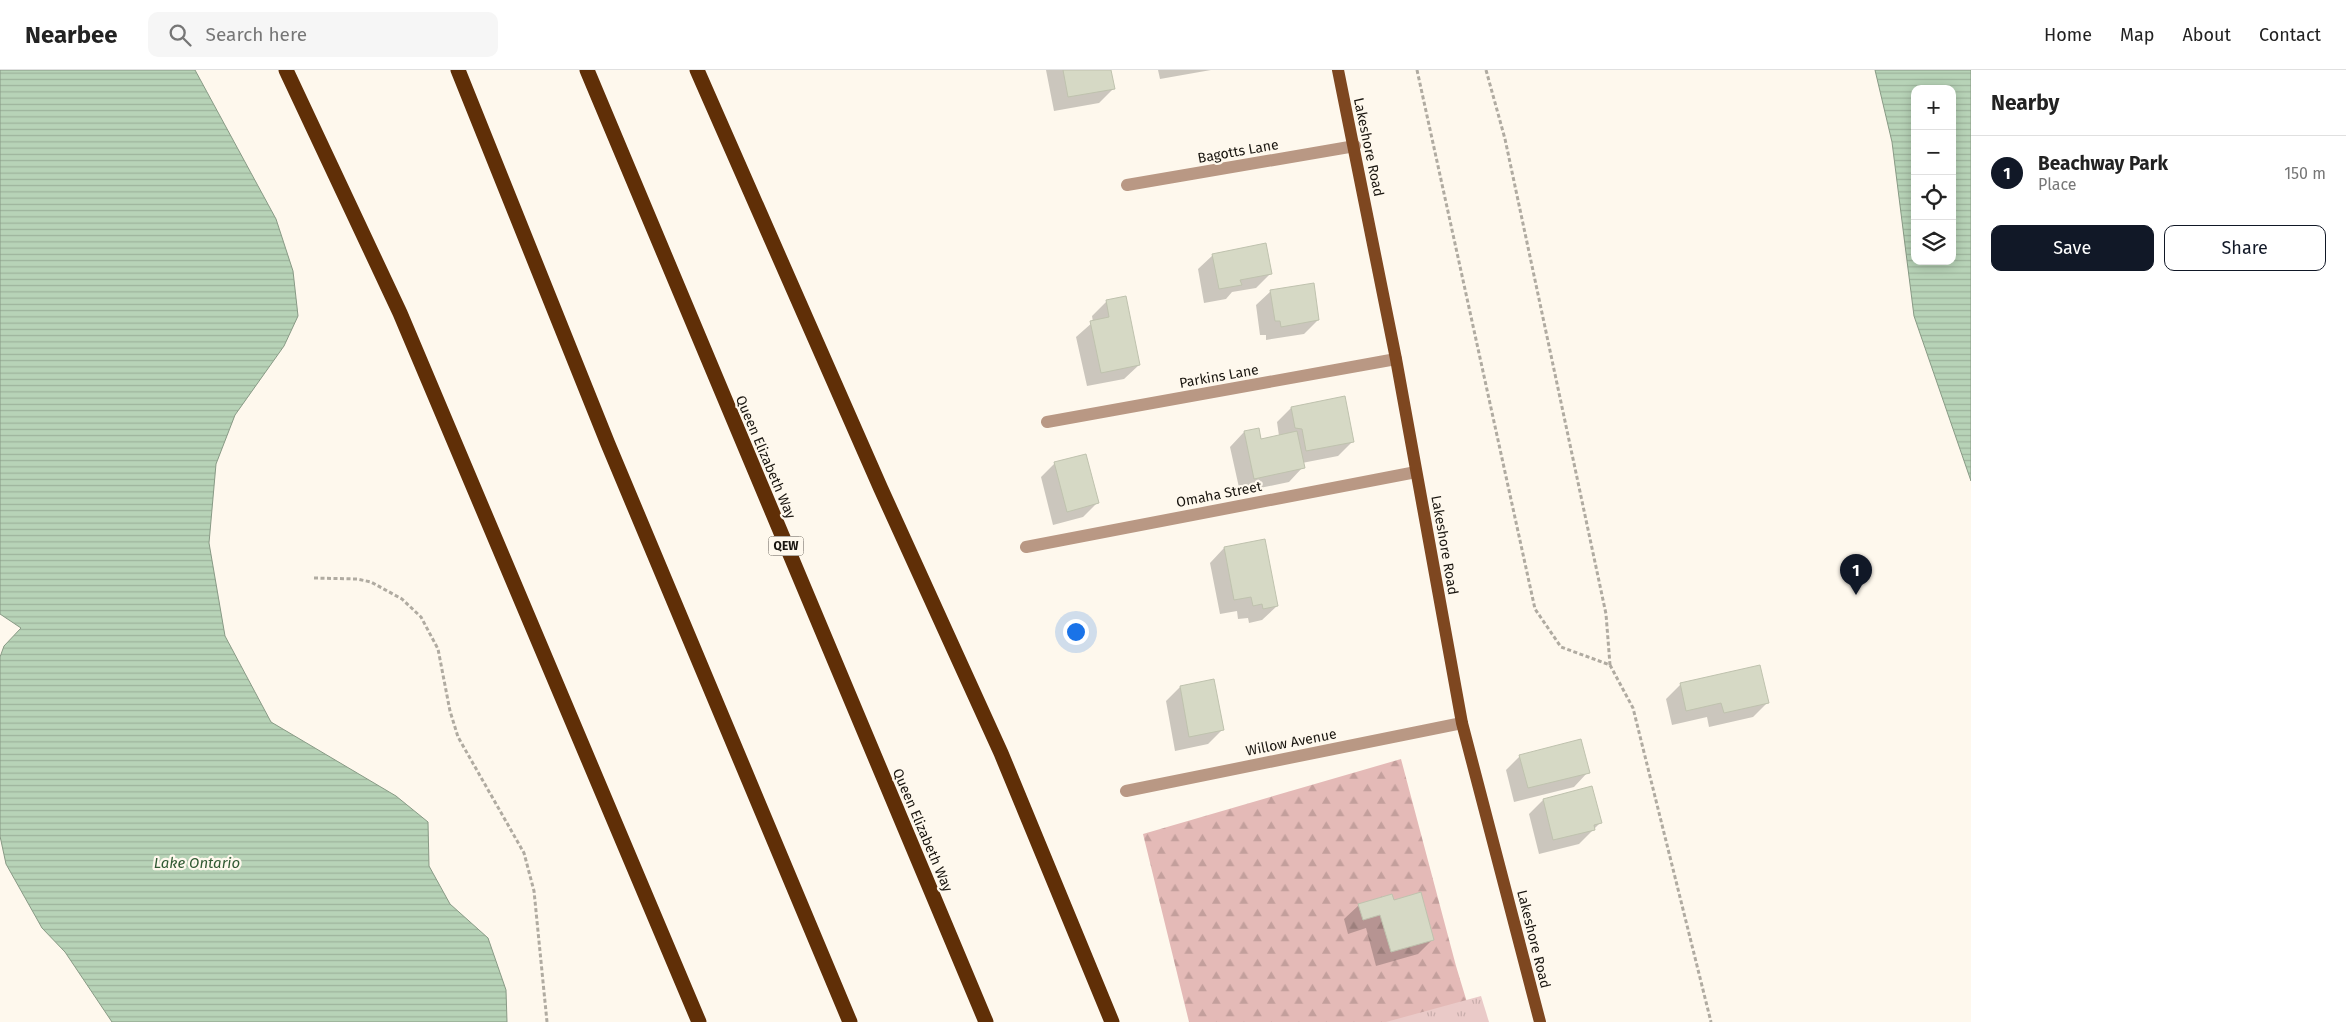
<!DOCTYPE html>
<meta charset="utf-8">
<style>
:root{--surface:#fff;--page:#f6f6f6;--text:#222;--muted:#767676;--line:#e0e0e0;--accent:#111827}
body{margin:0;font-family:"Fira Sans",sans-serif;background:var(--page);color:var(--text)}
.controls{position:absolute;right:15px;top:15px;display:grid;overflow:hidden;border-radius:10px;box-shadow:0 2px 12px #0003}
.controls button{width:45px;height:45px;display:grid;place-items:center;padding:0;border:0;border-bottom:1px solid var(--line);background:var(--surface);color:var(--text);font:25px sans-serif}
.you{position:absolute;left:1075px;top:561px;width:18px;height:18px;margin:-12px;border:4px solid #fff;border-radius:50%;background:#1a73e8;box-shadow:0 0 0 8px #1a73e833}
.badge{display:grid;place-items:center;width:32px;height:32px;border-radius:50%;background:var(--accent);color:#fff;font-size:16px;font-weight:700}
.pin{position:absolute;translate:-50% -41px;filter:drop-shadow(0 1px 2px #0008)}
.pin::after{content:'';position:absolute;top:26px;width:18px;height:15px;background:inherit;clip-path:polygon(0 0,100% 0,50% 100%)}
.list{margin:0;padding:0;list-style:none}
h2{display:flex;justify-content:space-between;align-items:center;height:65px;margin:0;padding:0 20px;font-size:21px}
h2 small{font-size:16px;font-weight:400;color:var(--muted)}
.list li{display:grid;grid-template-columns:32px 1fr auto;gap:15px;align-items:center;box-sizing:border-box;height:75px;padding:0 20px;border-top:1px solid var(--line)}
.list b{display:block;font-size:19px;white-space:nowrap}
.list p{margin:0;font-size:16px;white-space:nowrap;color:var(--muted)}
.list em{font-size:16px;font-style:normal;color:var(--muted)}
.actions{display:flex;gap:10px;padding:15px 20px}
.actions a{flex:1;padding:11px 0;border:1px solid var(--accent);border-radius:10px;text-align:center;font-size:18px;color:var(--accent)}
.actions .main{background:var(--accent);color:#fff}
.icon{flex:none;width:28px;height:28px;fill:none;stroke:currentColor;stroke-width:2;stroke-linecap:round;stroke-linejoin:round}
.map{position:relative;flex:none;width:1971px;height:952px;overflow:hidden}
header{display:flex;align-items:center;gap:30px;box-sizing:border-box;height:70px;padding:0 25px;background:var(--surface);border-bottom:1px solid var(--line)}
header strong{font-size:24px}
nav{display:flex;gap:28px;margin-inline-start:auto;font-size:18px}
.search{width:350px;height:45px;background:var(--page);display:flex;align-items:center;gap:12px;box-sizing:border-box;padding:0 18px;border-radius:10px;color:var(--muted);font-size:19px}
main{display:flex}
aside{flex:1;background:var(--surface)}
.map>svg:first-child{display:block}
.forest{fill:url(#forest-firs)}
.park{fill:url(#park-tufts)}
.water{fill:url(#water-rules);stroke:#889a85;fill-rule:evenodd}
.shadow{fill:#0003}
.building{fill:#d6d9c5;stroke:#bfc2ae}
.lines{fill:none;stroke-linecap:round;stroke-linejoin:round}
.path{stroke:#b0aba1;stroke-width:3;stroke-dasharray:4 2.5;stroke-linecap:butt}
.minor{stroke:#b99884;stroke-width:12}
.major{stroke:#7e4720;stroke-width:12}
.highway{stroke:#602f07;stroke-width:15}
.labels{text-anchor:middle;stroke-width:4.5;stroke-linejoin:round;paint-order:stroke}
.shield{fill:#fef8ed;stroke:#5e5952;stroke-width:1}
.shield-label{font-size:12px;font-weight:bold;fill:#19150f}
.street-label{font-size:14px;fill:#19150f;stroke:#fef8ed}
.water-label{font-size:15px;font-style:italic;fill:#305a33;stroke:#fef8ed}
</style>
<header>
<strong>Nearbee</strong>
<div class="search"><svg class="icon" aria-label="search" viewBox="0 0 24 24"><circle cx="10" cy="10" r="6"/><path d="M15 15l6 6"/></svg>Search here</div>
<nav><a>Home</a><a>Map</a><a>About</a><a>Contact</a></nav>
</header>
<main>
<div class="map">
<svg width="1971" height="952" viewBox="0 0 1971 952">
<defs>
<pattern id="forest-firs" width="22" height="20" patternUnits="userSpaceOnUse" patternTransform="scale(1.25)"><rect width="22" height="20" fill="#e4bab7"/><path d="M5 1l3.5 6h-7zM16 11l3.5 6h-7z" fill="#c39f9c"/></pattern>
<pattern id="park-tufts" width="24" height="20" patternUnits="userSpaceOnUse" patternTransform="scale(1.25)"><rect width="24" height="20" fill="#eacac8"/><path d="M3 7l-1-3M5 7V3M7 7l1-3M15 17l-1-3M17 17v-4M19 17l1-3" fill="none" stroke="#c8adab"/></pattern>
<pattern id="water-rules" width="6" height="5" patternUnits="userSpaceOnUse" patternTransform="scale(1.25)"><rect width="6" height="5" fill="#b7d3b7"/><path d="M0 2.5h6" fill="none" stroke="#9db49c"/></pattern>
</defs>
<rect width="100%" height="100%" fill="#fef8ed"/>
<path class="forest" d="M1401 689 1456 896 1473 952H1189L1143 764Z"/>
<path class="park" d="M1481 926 1489 952H1386Z"/>
<path class="water" d="M0 0H195L276 149 293 201 298 246 284 276 235 345 216 394 209 473 225 566 271 652 396 726 428 752 429 796 450 834 488 868 506 920 507 952H112L65 882 42 858 6 794 0 766V587L4 576 21 558 0 544Z
M1875 0H1971V411L1914 246 1892 72ZM1915 19H1952V191H1915Z"/>
<path class="shadow" d="M1046 0H1110L1114 18 1099 33 1054 41Z
M1158 0H1211L1160 9Z
M1213 185 1270 204 1256 218 1232 222 1226 229 1204 233 1198 199Z
M1271 221 1318 250 1304 264 1266 270V265H1260L1256 235Z
M1107 231 1139 295 1124 309 1087 316 1076 267 1093 252 1092 246Z
M1291 338 1352 372 1338 386 1302 393 1303 397 1289 412 1240 422 1230 377 1244 362 1261 370 1279 366 1277 352Z
M1055 393 1097 433 1083 447 1053 455 1041 407Z
M1224 478 1277 536 1262 550 1249 553 1248 548 1238 549 1237 541 1220 544 1210 493Z
M1759 596 1768 632 1753 647 1709 657 1707 647 1672 655 1666 629 1680 615Z
M1180 617 1222 660 1208 674 1175 681 1166 631Z
M1520 686 1588 702 1574 717 1514 732 1506 700Z
M1543 730 1600 753 1579 774 1539 784 1529 744Z
M1393 831 1433 869 1418 884 1376 896 1366 858 1348 864 1344 849 1359 835Z"/>
<path class="building" d="M1063 0H1111L1115 19 1068 27Z
M1266 173 1272 204 1240 210 1242 215 1219 219 1212 184Z
M1314 213 1319 250 1281 257 1280 251H1275L1270 220Z
M1126 226 1140 295 1101 303 1090 251 1109 247 1106 230Z
M1345 326 1354 372 1306 381 1302 359 1295 358 1291 337Z
M1259 358 1261 369 1297 361 1305 398 1254 409 1244 361Z
M1086 384 1099 433 1067 442 1054 392Z
M1265 469 1278 536 1263 539 1262 534 1253 536 1251 527 1234 530 1224 477Z
M1760 595 1769 633 1724 643 1721 633 1686 641 1680 613Z
M1214 609 1224 660 1189 667 1180 616Z
M1581 669 1590 703 1528 718 1519 685Z
M1592 716 1602 753 1594 755 1595 760 1553 770 1543 729Z
M1421 822 1434 870 1391 882 1380 845 1363 850 1358 834 1392 824 1394 830Z"/>
<g class="lines">
<path class="path" d="M1417 0 1535 539 1561 577 1610 595 1633 638 1711 952
M1486 0 1505 69 1606 544 1610 595
M314 508 357 509 371 512 402 529 421 547 438 579 450 641 458 667 524 783 534 821 547 952"/>
<path class="minor" d="M1127 115 1355 76
M1047 352 1396 289
M1026 477 1416 402
M1126 721 1462 653"/>
<path class="major" d="M1338 0 1396 289 1462 653 1540 952"/>
<path class="highway" d="M286 0 400 243 699 952
M458 0 608 374 850 952
M587 0 986 952
M697 0 881 419 1001 683 1112 952"/>
</g>
<g class="labels">
<rect class="shield" x="768.5" y="466.5" width="35" height="19" rx="4"/>
<g class="shield-label">
<text x="786" y="480">QEW</text>
</g>
<g class="street-label">
<text transform="translate(1369 77) rotate(78)" y="5">Lakeshore Road</text>
<text transform="translate(1238 81) rotate(-10)" y="5">Bagotts Lane</text>
<text transform="translate(1219 306) rotate(-10)" y="5">Parkins Lane</text>
<text transform="translate(766 387) rotate(67)" y="5">Queen Elizabeth Way</text>
<text transform="translate(1219 424) rotate(-11)" y="5">Omaha Street</text>
<text transform="translate(1445 475) rotate(80)" y="5">Lakeshore Road</text>
<text transform="translate(1291 672) rotate(-11)" y="5">Willow Avenue</text>
<text transform="translate(923 760) rotate(67)" y="5">Queen Elizabeth Way</text>
<text transform="translate(1534 869) rotate(76)" y="5">Lakeshore Road</text>
</g>
<g class="water-label">
<text x="197" y="798">Lake Ontario</text>
</g>
</g>
</svg>
<div class="controls">
<button>+</button>
<button>−</button>
<button><svg class="icon" aria-label="locate" viewBox="0 0 24 24"><circle cx="12" cy="12" r="6"/><path d="M12 2v4M12 18v4M2 12h4M18 12h4"/></svg></button>
<button><svg class="icon" aria-label="layers" viewBox="0 0 24 24"><path d="M12 4l9 5-9 5-9-5zM3 14l9 5 9-5"/></svg></button>
</div>
<div class="you"></div>
<div class="pin badge" style="left:1856px;top:525px">1</div>
</div>
<aside>
<h2>Nearby<small></small></h2>
<ul class="list">
<li><span class="badge">1</span><div><b>Beachway Park</b><p>Place</p></div><em>150 m</em></li>
</ul>
<div class="actions"><a class="main">Save</a><a>Share</a></div>
</aside>
</main>
